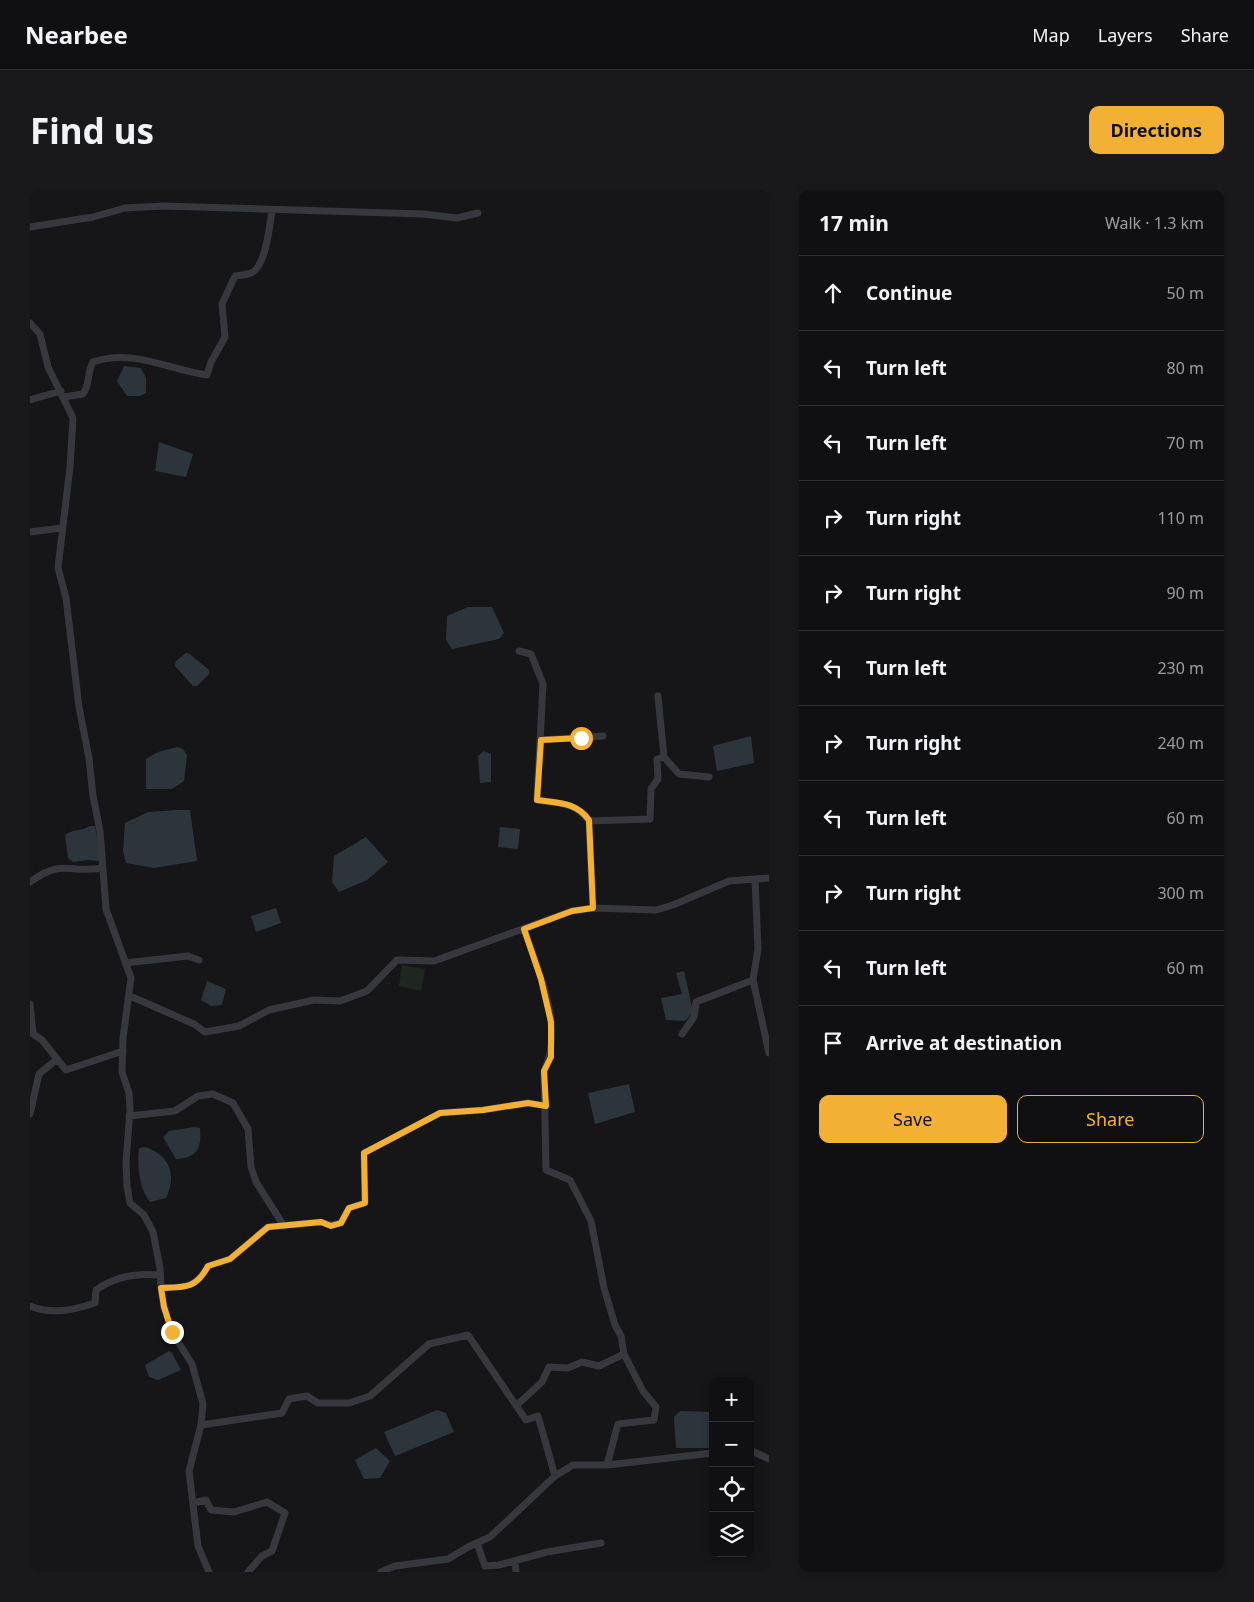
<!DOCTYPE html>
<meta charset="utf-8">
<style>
:root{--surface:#101012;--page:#19191b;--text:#f1f3f6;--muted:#9c9d9f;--line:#303032;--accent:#f2b134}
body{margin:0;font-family:"Noto Sans",sans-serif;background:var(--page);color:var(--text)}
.controls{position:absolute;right:15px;bottom:15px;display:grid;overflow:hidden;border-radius:10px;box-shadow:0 2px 8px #0003}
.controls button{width:45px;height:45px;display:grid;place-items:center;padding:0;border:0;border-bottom:1px solid var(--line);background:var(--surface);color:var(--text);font:25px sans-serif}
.stop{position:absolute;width:15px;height:15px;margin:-11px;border:4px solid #f2b134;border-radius:50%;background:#fff}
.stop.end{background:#f2b134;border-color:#fff;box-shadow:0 1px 5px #0008}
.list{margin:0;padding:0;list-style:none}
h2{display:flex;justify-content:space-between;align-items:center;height:65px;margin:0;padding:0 20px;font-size:21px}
h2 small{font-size:16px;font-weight:400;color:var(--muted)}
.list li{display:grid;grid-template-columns:32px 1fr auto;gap:15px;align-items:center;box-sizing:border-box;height:75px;padding:0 20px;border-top:1px solid var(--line)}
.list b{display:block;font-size:19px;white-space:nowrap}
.list em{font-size:16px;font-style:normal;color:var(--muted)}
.actions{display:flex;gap:10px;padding:15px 20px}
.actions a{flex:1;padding:11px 0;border:1px solid var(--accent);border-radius:10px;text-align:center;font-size:18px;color:var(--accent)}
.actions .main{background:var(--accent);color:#111}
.icon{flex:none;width:28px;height:28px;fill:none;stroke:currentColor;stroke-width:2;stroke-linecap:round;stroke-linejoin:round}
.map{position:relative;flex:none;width:739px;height:1382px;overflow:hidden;border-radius:10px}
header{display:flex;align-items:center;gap:30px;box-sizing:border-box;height:70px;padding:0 25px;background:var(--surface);border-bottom:1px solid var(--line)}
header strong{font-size:24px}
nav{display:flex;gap:28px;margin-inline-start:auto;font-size:18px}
.intro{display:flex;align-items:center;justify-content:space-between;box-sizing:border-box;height:120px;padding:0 30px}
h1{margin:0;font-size:35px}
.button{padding:12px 22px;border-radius:10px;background:var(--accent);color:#111;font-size:18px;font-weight:700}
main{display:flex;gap:30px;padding:0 30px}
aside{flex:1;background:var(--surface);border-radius:10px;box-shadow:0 2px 8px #0003}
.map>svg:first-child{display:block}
.green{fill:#1e261f}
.water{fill:#2c353c}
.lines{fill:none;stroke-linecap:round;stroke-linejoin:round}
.minor{stroke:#37383d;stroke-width:7}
.route{stroke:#f2b134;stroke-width:6}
</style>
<header>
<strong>Nearbee</strong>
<nav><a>Map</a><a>Layers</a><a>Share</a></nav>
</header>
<div class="intro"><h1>Find us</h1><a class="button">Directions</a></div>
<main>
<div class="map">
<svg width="739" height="1382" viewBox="0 0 739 1382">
<rect width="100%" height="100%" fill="#161618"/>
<path class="green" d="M372 775 395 779 391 801 369 796Z"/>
<path class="water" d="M94 176 111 178 116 188V203L110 206H97L87 191Z
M129 252 163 264 156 287 125 281Z
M438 417H462L474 443 469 449 422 459 416 450 417 426Z
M156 463 160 464 179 480V484L167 496H163L145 476 146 471Z
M721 546 724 573 687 581 683 556Z
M147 557 153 559 157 565 154 591 142 599H116V569L128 562Z
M454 561 461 564V592L450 593 448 566Z
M147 620H160L167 671 124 678 96 673 93 661 95 633 118 622Z
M60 636H65L71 671 59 670 43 672 38 668 35 645C43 639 52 641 60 636Z
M470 637 490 639 488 659 468 657Z
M336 647 358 672 337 690 309 702 302 692 304 666Z
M246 718 251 733 226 742 221 726Z
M654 781 663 822 655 831 636 830 631 808 652 804 646 783Z
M177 791 196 799 192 815 181 816 171 810Z
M599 894 605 922 565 934 558 903Z
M164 937 170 938C172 958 167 968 146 969L133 947 139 941Z
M115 957C140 965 147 985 136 1008L120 1012C109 998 107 976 109 958Z
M139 1161 142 1163 151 1180 128 1190 119 1187 115 1175Z
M407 1220 416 1223 424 1242 365 1266 354 1242Z
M650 1221 683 1222V1258H646L644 1227Z
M346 1258 360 1271 350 1288 334 1289 325 1270Z"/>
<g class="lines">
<path class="minor" d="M0 37 63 27 95 18 133 16 393 24 427 28 448 23
M0 133 10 144 18 177 43 228 40 277 28 378 36 408 49 517 59 568 63 606 70 641 76 719 101 788 93 848 92 882 99 903 100 920 96 972 97 996 100 1013 114 1025 123 1042 130 1078 131 1098C155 1097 166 1098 178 1076L200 1069 238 1037 291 1032 301 1035 311 1033 319 1018 335 1013 334 963 410 923 453 920 498 913 516 916
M34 207 53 204C60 195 57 182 63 172 102 158 139 180 177 185L181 172 195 147 192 114 205 86C210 85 217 85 221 83 236 77 240 34 242 20
M0 210 31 201
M0 342 32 338
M489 461 501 464 513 494 507 610C528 613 546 612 559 631L563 718
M628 506 634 567
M511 550 573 546
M559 631 620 629 621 599 628 589 627 569 634 567 649 584 679 587
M725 689 728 759 723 790 739 863
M0 692C33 668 39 684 73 678
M494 739C508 781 535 838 514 881L516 980 540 990 561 1031 574 1098 585 1135 591 1146 594 1164 613 1201 626 1217 624 1230 588 1234 577 1275
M95 773 158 766 169 770
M100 806 164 834 175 842 209 836 239 820 284 810 310 811 337 801 367 770 404 771 542 721 563 718 626 720 643 715 699 691 739 688
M0 814 3 844 12 850 36 880 93 861
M652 844 664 827 666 812 723 790
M0 924 9 884 26 870
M99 926 145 921 168 906 183 904 203 913 218 939 221 977 226 992 254 1036
M131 1098 134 1117 142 1142 162 1174 173 1214 171 1235 159 1281 168 1356 179 1382
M0 1116C21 1125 44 1120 65 1113L66 1100C84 1087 107 1083 129 1085
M486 1216 512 1192 519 1177 538 1178 552 1172 569 1176 594 1164
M171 1235 252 1223 259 1209 277 1206 288 1213H319L340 1206 399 1154 438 1145 496 1230 508 1226 525 1286
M720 1260 739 1269
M163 1313 176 1310 181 1320 204 1322 237 1312 255 1323 242 1361 232 1366 218 1382
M447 1353 455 1376 469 1375 517 1362 571 1353
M485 1371 486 1382
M351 1382 365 1376 418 1369 438 1357 460 1347 525 1286 543 1275H577L683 1263"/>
</g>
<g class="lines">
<path class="route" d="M142 1142 134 1117 131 1098C155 1097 166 1099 178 1076L200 1069 238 1037 291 1032 301 1036 311 1033 319 1018 335 1013 334 963 410 923 453 920 498 913 516 916 514 881 521 867V832L511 789 494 739 542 721 563 718 559 630C546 612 528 613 507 610L511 550 551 548"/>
</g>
</svg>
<div class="controls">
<button>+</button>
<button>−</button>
<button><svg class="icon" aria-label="locate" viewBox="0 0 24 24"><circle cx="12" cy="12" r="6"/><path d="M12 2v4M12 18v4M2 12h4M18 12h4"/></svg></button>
<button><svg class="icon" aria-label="layers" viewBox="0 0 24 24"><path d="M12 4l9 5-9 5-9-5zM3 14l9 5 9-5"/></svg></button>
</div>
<div class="stop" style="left:551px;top:548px"></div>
<div class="stop end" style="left:142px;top:1142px"></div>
</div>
<aside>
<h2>17 min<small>Walk · 1.3 km</small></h2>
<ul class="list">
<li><svg class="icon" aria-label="ahead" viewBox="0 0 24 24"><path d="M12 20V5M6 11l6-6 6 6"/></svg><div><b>Continue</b></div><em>50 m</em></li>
<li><svg class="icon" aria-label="left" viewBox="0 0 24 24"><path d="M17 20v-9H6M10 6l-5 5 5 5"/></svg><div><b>Turn left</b></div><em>80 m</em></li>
<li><svg class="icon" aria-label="left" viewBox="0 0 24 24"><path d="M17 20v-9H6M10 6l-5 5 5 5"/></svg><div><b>Turn left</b></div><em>70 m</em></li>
<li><svg class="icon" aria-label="right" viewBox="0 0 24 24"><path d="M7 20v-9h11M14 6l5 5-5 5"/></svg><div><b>Turn right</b></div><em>110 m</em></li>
<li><svg class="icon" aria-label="right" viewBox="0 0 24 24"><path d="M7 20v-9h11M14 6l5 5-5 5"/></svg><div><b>Turn right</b></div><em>90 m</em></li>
<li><svg class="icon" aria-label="left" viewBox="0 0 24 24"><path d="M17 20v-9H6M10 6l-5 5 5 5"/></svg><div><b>Turn left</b></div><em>230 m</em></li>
<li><svg class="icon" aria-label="right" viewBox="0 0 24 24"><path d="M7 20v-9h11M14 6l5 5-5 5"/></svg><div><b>Turn right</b></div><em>240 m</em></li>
<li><svg class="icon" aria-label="left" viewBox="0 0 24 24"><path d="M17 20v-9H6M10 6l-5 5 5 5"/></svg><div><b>Turn left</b></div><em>60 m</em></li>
<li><svg class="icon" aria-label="right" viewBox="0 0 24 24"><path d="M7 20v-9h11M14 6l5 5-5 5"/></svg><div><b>Turn right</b></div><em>300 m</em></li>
<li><svg class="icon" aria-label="left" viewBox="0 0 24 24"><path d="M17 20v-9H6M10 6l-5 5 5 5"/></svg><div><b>Turn left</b></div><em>60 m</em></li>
<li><svg class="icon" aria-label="arrive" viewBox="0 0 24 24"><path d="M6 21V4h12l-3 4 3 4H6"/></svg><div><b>Arrive at destination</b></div></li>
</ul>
<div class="actions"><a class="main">Save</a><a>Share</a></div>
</aside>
</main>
